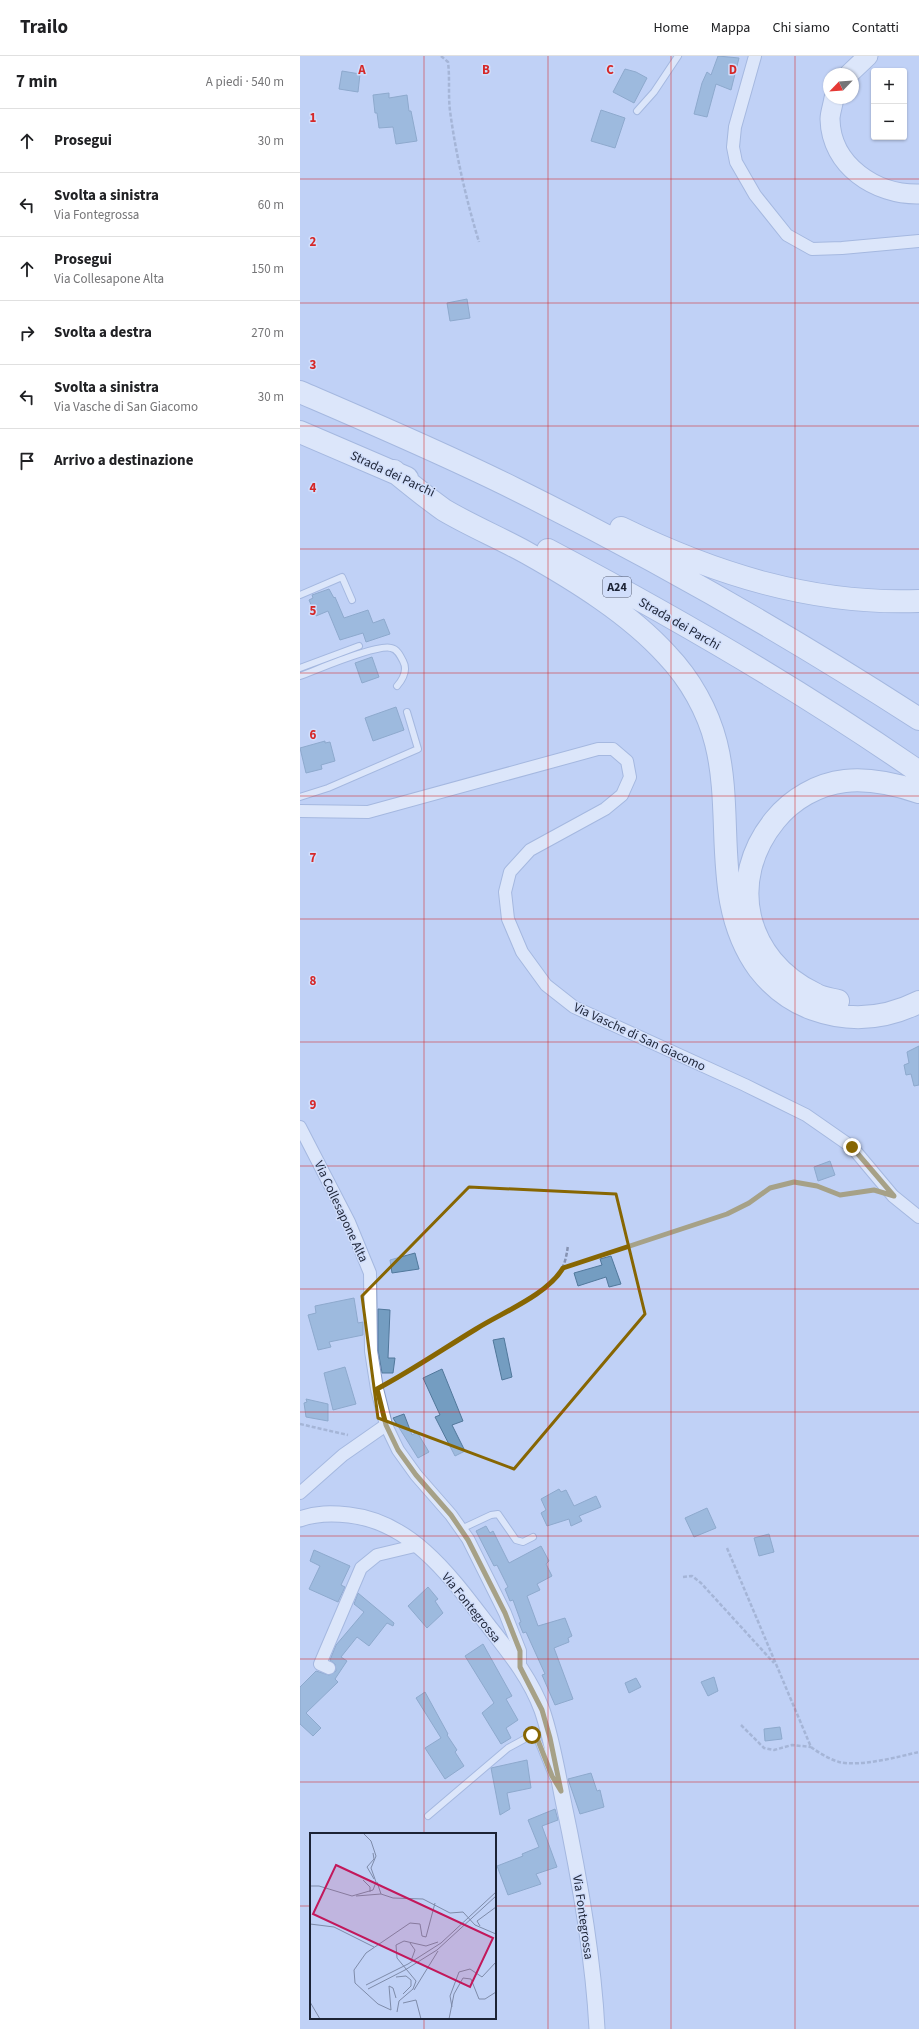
<!DOCTYPE html>
<html lang="it">
<meta charset="utf-8">
<style>
:root{--surface:#fff;--page:#f6f6f6;--text:#202124;--muted:#757577;--line:#e0e0e0}
body{margin:0;font-family:"Source Sans 3",sans-serif;background:var(--page);color:var(--text)}
.controls{position:absolute;right:12px;top:12px;display:grid;overflow:hidden;border-radius:4px;box-shadow:0 1px 3px #0004}
.controls button{width:36px;height:36px;display:grid;place-items:center;padding:0;border:0;border-bottom:1px solid var(--line);background:var(--surface);color:var(--text);font:20px sans-serif}
.compass{position:absolute;left:523px;top:12px;width:36px;height:36px;border-radius:50%;background:var(--surface);box-shadow:0 1px 3px #0004;rotate:245deg}
.stop{position:absolute;width:12px;height:12px;margin:-9px;border:3px solid #876602;border-radius:50%;background:#fff}
.stop.end{background:#876602;border-color:#fff;box-shadow:0 1px 4px #0008}
.list{margin:0;padding:0;list-style:none}
h2{display:flex;justify-content:space-between;align-items:center;height:52px;margin:0;padding:0 16px;font-size:17px}
h2 small{font-size:13px;font-weight:400;color:var(--muted)}
.list li{display:grid;grid-template-columns:26px 1fr auto;gap:12px;align-items:center;box-sizing:border-box;height:64px;padding:0 16px;border-top:1px solid var(--line)}
.list b{display:block;font-size:15px;white-space:nowrap}
.list p{margin:0;font-size:13px;white-space:nowrap;color:var(--muted)}
.list em{font-size:13px;font-style:normal;color:var(--muted)}
.icon{flex:none;width:22px;height:22px;fill:none;stroke:currentColor;stroke-width:2;stroke-linecap:round;stroke-linejoin:round}
.map{position:relative;flex:none;width:619px;height:1973px;overflow:hidden}
header{display:flex;align-items:center;gap:24px;box-sizing:border-box;height:56px;padding:0 20px;background:var(--surface);border-bottom:1px solid var(--line)}
header strong{font-size:19px}
nav{display:flex;gap:22px;margin-inline-start:auto;font-size:14px}
main{display:flex}
aside{flex:1;background:var(--surface)}
.map>svg:first-child{display:block}
.building{fill:#749dc1;stroke:#51789b}
.lines{fill:none;stroke-linecap:round;stroke-linejoin:round}
.service-casing{stroke:#8599c5;stroke-width:8}
.minor-casing{stroke:#8599c5;stroke-width:14}
.tertiary-casing{stroke:#8599c5;stroke-width:17}
.primary-casing{stroke:#8599c5;stroke-width:21}
.motorway-casing{stroke:#8599c5;stroke-width:24}
.path{stroke:#8693b2;stroke-width:2.5;stroke-dasharray:4 2;stroke-linecap:butt}
.service{stroke:#fff;stroke-width:6}
.minor{stroke:#fff;stroke-width:12}
.tertiary{stroke:#fff;stroke-width:15}
.primary{stroke:#fff;stroke-width:19}
.motorway{stroke:#fff;stroke-width:22}
.route{stroke:#876602;stroke-width:5}
.marked{fill:none;stroke:#876602;stroke-width:3;stroke-linejoin:round}
.grid{fill:none;stroke:#d62828;stroke-width:1;stroke-opacity:0.55}
.labels{text-anchor:middle;stroke-width:3;stroke-linejoin:round;paint-order:stroke}
.shield{fill:#d1defb;stroke:#525b70;stroke-width:1}
.shield-label{font-size:12px;font-weight:bold;fill:#1c2335}
.street-label{font-size:13px;fill:#1c2335;stroke:#d1defb}
.inset-road{fill:none;stroke:#7e8ba9;stroke-width:1}
.view{fill:#c2185b;fill-opacity:0.15;stroke:#c2185b;stroke-width:2}
.inset-edge{fill:none;stroke:#1c2335;stroke-width:2}
.grid-label{font-size:13px;text-anchor:middle;font-weight:bold;fill:#d62828;stroke:#d1defb;stroke-width:3;stroke-linejoin:round;paint-order:stroke}
</style>
<header>
<strong>Trailo</strong>
<nav><a>Home</a><a>Mappa</a><a>Chi siamo</a><a>Contatti</a></nav>
</header>
<main>
<aside>
<h2>7 min<small>A piedi · 540 m</small></h2>
<ul class="list">
<li><svg class="icon" aria-label="ahead" viewBox="0 0 24 24"><path d="M12 20V5M6 11l6-6 6 6"/></svg><div><b>Prosegui</b></div><em>30 m</em></li>
<li><svg class="icon" aria-label="left" viewBox="0 0 24 24"><path d="M17 20v-9H6M10 6l-5 5 5 5"/></svg><div><b>Svolta a sinistra</b><p>Via Fontegrossa</p></div><em>60 m</em></li>
<li><svg class="icon" aria-label="ahead" viewBox="0 0 24 24"><path d="M12 20V5M6 11l6-6 6 6"/></svg><div><b>Prosegui</b><p>Via Collesapone Alta</p></div><em>150 m</em></li>
<li><svg class="icon" aria-label="right" viewBox="0 0 24 24"><path d="M7 20v-9h11M14 6l5 5-5 5"/></svg><div><b>Svolta a destra</b></div><em>270 m</em></li>
<li><svg class="icon" aria-label="left" viewBox="0 0 24 24"><path d="M17 20v-9H6M10 6l-5 5 5 5"/></svg><div><b>Svolta a sinistra</b><p>Via Vasche di San Giacomo</p></div><em>30 m</em></li>
<li><svg class="icon" aria-label="arrive" viewBox="0 0 24 24"><path d="M6 21V4h12l-3 4 3 4H6"/></svg><div><b>Arrivo a destinazione</b></div></li>
</ul>
</aside>
<div class="map">
<svg width="619" height="1973" viewBox="0 0 619 1973">
<rect width="100%" height="100%" fill="#c0d1f6"/>
<path class="building" d="M418 0 439 2 431 34 416 28 407 61 394 58 402 27 407 16 411 19Z
M325 13 336 16 347 22 334 47 313 36Z
M42 15 60 18 58 36 39 33Z
M89 37V42L107 39 109 55H111L117 85 96 88 93 71 79 72 77 57H75L73 39Z
M301 54 325 62 315 92 291 85Z
M167 243 170 262 150 265 147 247Z
M29 533 34 542 35 541 44 562 68 554 73 567 84 563 90 578 66 586 63 577 40 584 28 555 16 560 9 544 13 542 12 539Z
M72 601 79 621 62 627 55 607Z
M96 651 104 674 73 685 65 662Z
M25 685V687L30 686 35 705 21 709 22 713 6 717 0 692Z
M619 990V1029L614 1030 611 1018 606 1019 604 1009 609 1007 607 996Z
M530 1105 535 1119 518 1125 514 1111Z
M115 1197 119 1213 92 1217 90 1204Z
M311 1200 321 1228 309 1231 306 1221 278 1230 274 1217 302 1209 300 1203Z
M54 1242 58 1267 63 1266V1279L29 1286 31 1291 18 1294 8 1259 16 1257 15 1250Z
M78 1253 90 1254 88 1302H95L93 1317H82L78 1294Z
M204 1282 212 1321 202 1324 193 1284Z
M45 1311 56 1348 33 1354 24 1317Z
M142 1313 163 1365 152 1369 165 1395 155 1400 135 1361 140 1359 123 1322Z
M6 1343 28 1348V1365L6 1361 4 1347 7 1346Z
M104 1358 112 1379 117 1376 129 1396 118 1402 93 1362Z
M259 1433 261 1436 266 1434 274 1450 296 1440 301 1451 279 1460 282 1465 271 1470 269 1463 247 1470 241 1457 246 1454 241 1443Z
M407 1452 416 1472 394 1481 385 1462Z
M186 1470 190 1477 193 1475 209 1507 241 1490 249 1505 246 1508 252 1520 237 1528 240 1534 227 1540 238 1570 265 1562 272 1580 268 1582 269 1586 254 1592 273 1643 255 1649 242 1619 245 1618 226 1576 223 1577 219 1567 221 1566 213 1544 210 1545 205 1533 208 1531 197 1509 194 1510 176 1475Z
M469 1478 474 1496 459 1500 454 1482Z
M14 1494 50 1510 41 1529 45 1531 38 1546 9 1533 20 1510 10 1505Z
M128 1531 138 1543 135 1545 143 1557 127 1572 108 1550Z
M58 1537 94 1567 93 1570 87 1567 69 1590 57 1581 41 1601 47 1605 35 1623 38 1626 6 1657 21 1672 13 1680 0 1668V1631L16 1615 29 1619 36 1615 35 1608 30 1604 36 1589 64 1556 54 1548Z
M183 1588 212 1640 206 1643 218 1664 206 1672 211 1682 201 1688 182 1657 194 1647 165 1600Z
M414 1621 418 1635 408 1640 401 1626Z
M336 1622 341 1631 329 1637 325 1627Z
M125 1636 148 1678 147 1679 157 1694 155 1696 164 1710 145 1723 125 1692 141 1682 116 1642Z
M480 1671 482 1683 465 1685 464 1673Z
M227 1704 231 1732 207 1737 210 1753 200 1759 191 1712Z
M291 1717 297 1735 300 1734 304 1751 280 1758 268 1723Z
M255 1753 258 1764 242 1770 257 1811 236 1818 241 1828 208 1839 197 1810 223 1800 222 1798 239 1791 228 1764Z"/>
<g class="lines">
<defs>
<path id="service" d="M337 55 354 36 378 0
M0 539 42 521 52 544
M0 612 59 590
M0 620C17 614 76 588 91 592 97 593 100 599 103 605 108 614 103 623 97 630
M0 741 28 732 118 693 107 656
M161 1473 191 1459 198 1458 216 1484 223 1486 233 1481
M128 1760 208 1692 232 1679 237 1682 253 1722"/>
<path id="minor" d="M455 0 435 71 433 91 436 106 455 139 487 179 512 193 542 192 619 185
M0 755 68 756 298 693H313L327 705 330 721 322 739 305 753 230 794 210 816 205 836 208 863 222 896 246 929 274 951 445 1029 506 1059 552 1091 593 1140 619 1161
M0 1071 49 1166 70 1217 71 1295 77 1333 86 1369 98 1394 116 1419 151 1459 168 1483 205 1557 220 1595V1611
M0 1437 43 1399 86 1369
M29 1612 20 1608 61 1512 77 1499 119 1489"/>
<path id="tertiary" d="M0 1463C16 1457 31 1457 49 1459 112 1466 151 1521 187 1568 208 1595 230 1621 242 1654 252 1683 257 1714 263 1744 279 1819 293 1896 297 1973"/>
<path id="primary" d="M549 18 568 0
M534 42C533 49 530 57 530 63 531 110 576 139 619 138"/>
<path id="motorway" d="M0 336C72 367 145 398 215 433 354 502 489 579 619 663
M0 376 107 422
M94 415C110 428 127 442 144 454 171 470 200 482 227 497 275 524 330 558 367 599 390 623 408 655 416 687 435 762 410 846 459 913 473 931 491 945 513 953 549 966 585 963 619 946
M321 472C415 518 513 549 619 545
M248 494C375 561 501 634 619 716
M538 945C530 943 521 942 515 938 444 904 426 824 475 764 492 743 518 728 545 725 570 722 595 728 619 736"/>
</defs>
<use href="#service" class="service-casing"/>
<use href="#minor" class="minor-casing"/>
<use href="#tertiary" class="tertiary-casing"/>
<use href="#primary" class="primary-casing"/>
<use href="#motorway" class="motorway-casing"/>
<path class="path" d="M141 0 148 6C150 22 148 38 150 55 156 99 166 143 179 186
M263 1212 427 1158 449 1147 470 1132 494 1126 517 1130 540 1139 572 1134
M88 1327 239 1236C259 1221 265 1214 268 1189
M0 1368 48 1379
M427 1492 511 1691C519 1697 529 1703 539 1706 561 1711 597 1701 619 1696
M383 1521 392 1520 401 1527 474 1607
M441 1669 464 1692 474 1694 492 1689 511 1691"/>
<use href="#service" class="service"/>
<use href="#minor" class="minor"/>
<use href="#tertiary" class="tertiary"/>
<use href="#primary" class="primary"/>
<use href="#motorway" class="motorway"/>
</g>
<g class="lines">
<path class="route" d="M232 1679 237 1682 252 1720 261 1735 250 1682 242 1654 220 1611V1595L205 1557 168 1484 151 1459 116 1419 98 1394 86 1369 77 1333C111 1315 143 1293 176 1273 203 1256 247 1239 263 1212L427 1158 449 1147 470 1132 494 1126 517 1130 540 1139 574 1134 594 1140 552 1091"/>
</g>
<path d="M0 0H619V1973H0ZM169 1131 316 1138 345 1258 214 1413 78 1362 62 1240Z" fill="#c0d1f6" fill-opacity=".55" fill-rule="evenodd"/>
<path class="marked" d="M169 1131 316 1138 345 1258 214 1413 78 1362 62 1240Z"/>
<path class="grid" d="M124 0V1778M248 0V1973M371 0V1973M495 0V1973M0 123H619M0 247H619M0 370H619M0 493H619M0 617H619M0 740H619M0 863H619M0 986H619M0 1110H619M0 1233H619M0 1356H619M0 1480H619M0 1603H619M0 1726H619M0 1850H11M195 1850H619M124 1962V1973"/>
<g class="labels">
<rect class="shield" x="303" y="521" width="28" height="20" rx="3"/>
<g class="shield-label">
<text x="317" y="535">A24</text>
</g>
<g class="street-label">
<text transform="translate(93 417) rotate(25)" y="5">Strada dei Parchi</text>
<text transform="translate(380 567) rotate(30)" y="5">Strada dei Parchi</text>
<text transform="translate(340 980) rotate(25)" y="5">Via Vasche di San Giacomo</text>
<text transform="translate(42 1155) rotate(65)" y="5">Via Collesapone Alta</text>
<text transform="translate(172 1551) rotate(51)" y="5">Via Fontegrossa</text>
<text transform="translate(284 1861) rotate(82)" y="5">Via Fontegrossa</text>
</g>
</g>
<g transform="translate(10 1777)">
<rect width="186" height="186" fill="#c0d1f6"/>
<path class="inset-road" d="M63 20 64 26 57 34 64 46M53 47 60 54V59M67 49 71 61M0 53H9L42 63 63 57 66 49 61 35 66 23 61 8 53 0M46 63 71 61 83 65 113 66 140 80 153 79 165 92 186 101M0 91 24 94 64 114M170 93 167 88 186 74M100 110 105 117 101 128M86 144 96 143 101 147V153L93 161M56 152 98 131 131 110 186 59M58 156 95 137 127 117 186 63M104 157 128 118M86 165 83 155 79 153 81 177 68 171 45 150 44 137 56 120 100 90 110 91 112 103 116 104 125 70M0 169 10 186M93 170 106 167 111 186M142 174 140 163 149 139 160 136 172 144 186 129M87 179 89 168 103 156 106 148 87 125 86 112 94 108 116 113 128 109M139 186 144 161 153 145 161 146 169 166H175L186 159"/>
<path class="view" d="M26 32 183 105 160 154 3 81Z"/>
<rect width="186" height="186" class="inset-edge"/>
</g>
<g class="grid-label">
<text x="62" y="18">A</text>
<text x="186" y="18">B</text>
<text x="310" y="18">C</text>
<text x="433" y="18">D</text>
<text x="13" y="66">1</text>
<text x="13" y="190">2</text>
<text x="13" y="313">3</text>
<text x="13" y="436">4</text>
<text x="13" y="559">5</text>
<text x="13" y="683">6</text>
<text x="13" y="806">7</text>
<text x="13" y="929">8</text>
<text x="13" y="1053">9</text>
</g>
</svg>
<div class="controls">
<button>+</button>
<button>−</button>
</div>
<svg class="compass" viewBox="-18 -18 36 36"><path d="M0-13l5 13h-10z" fill="#e53935"/><path d="M0 13l5-13h-10z" fill="#757577"/></svg>
<div class="stop" style="left:232px;top:1679px"></div>
<div class="stop end" style="left:552px;top:1091px"></div>
</div>
</main>
